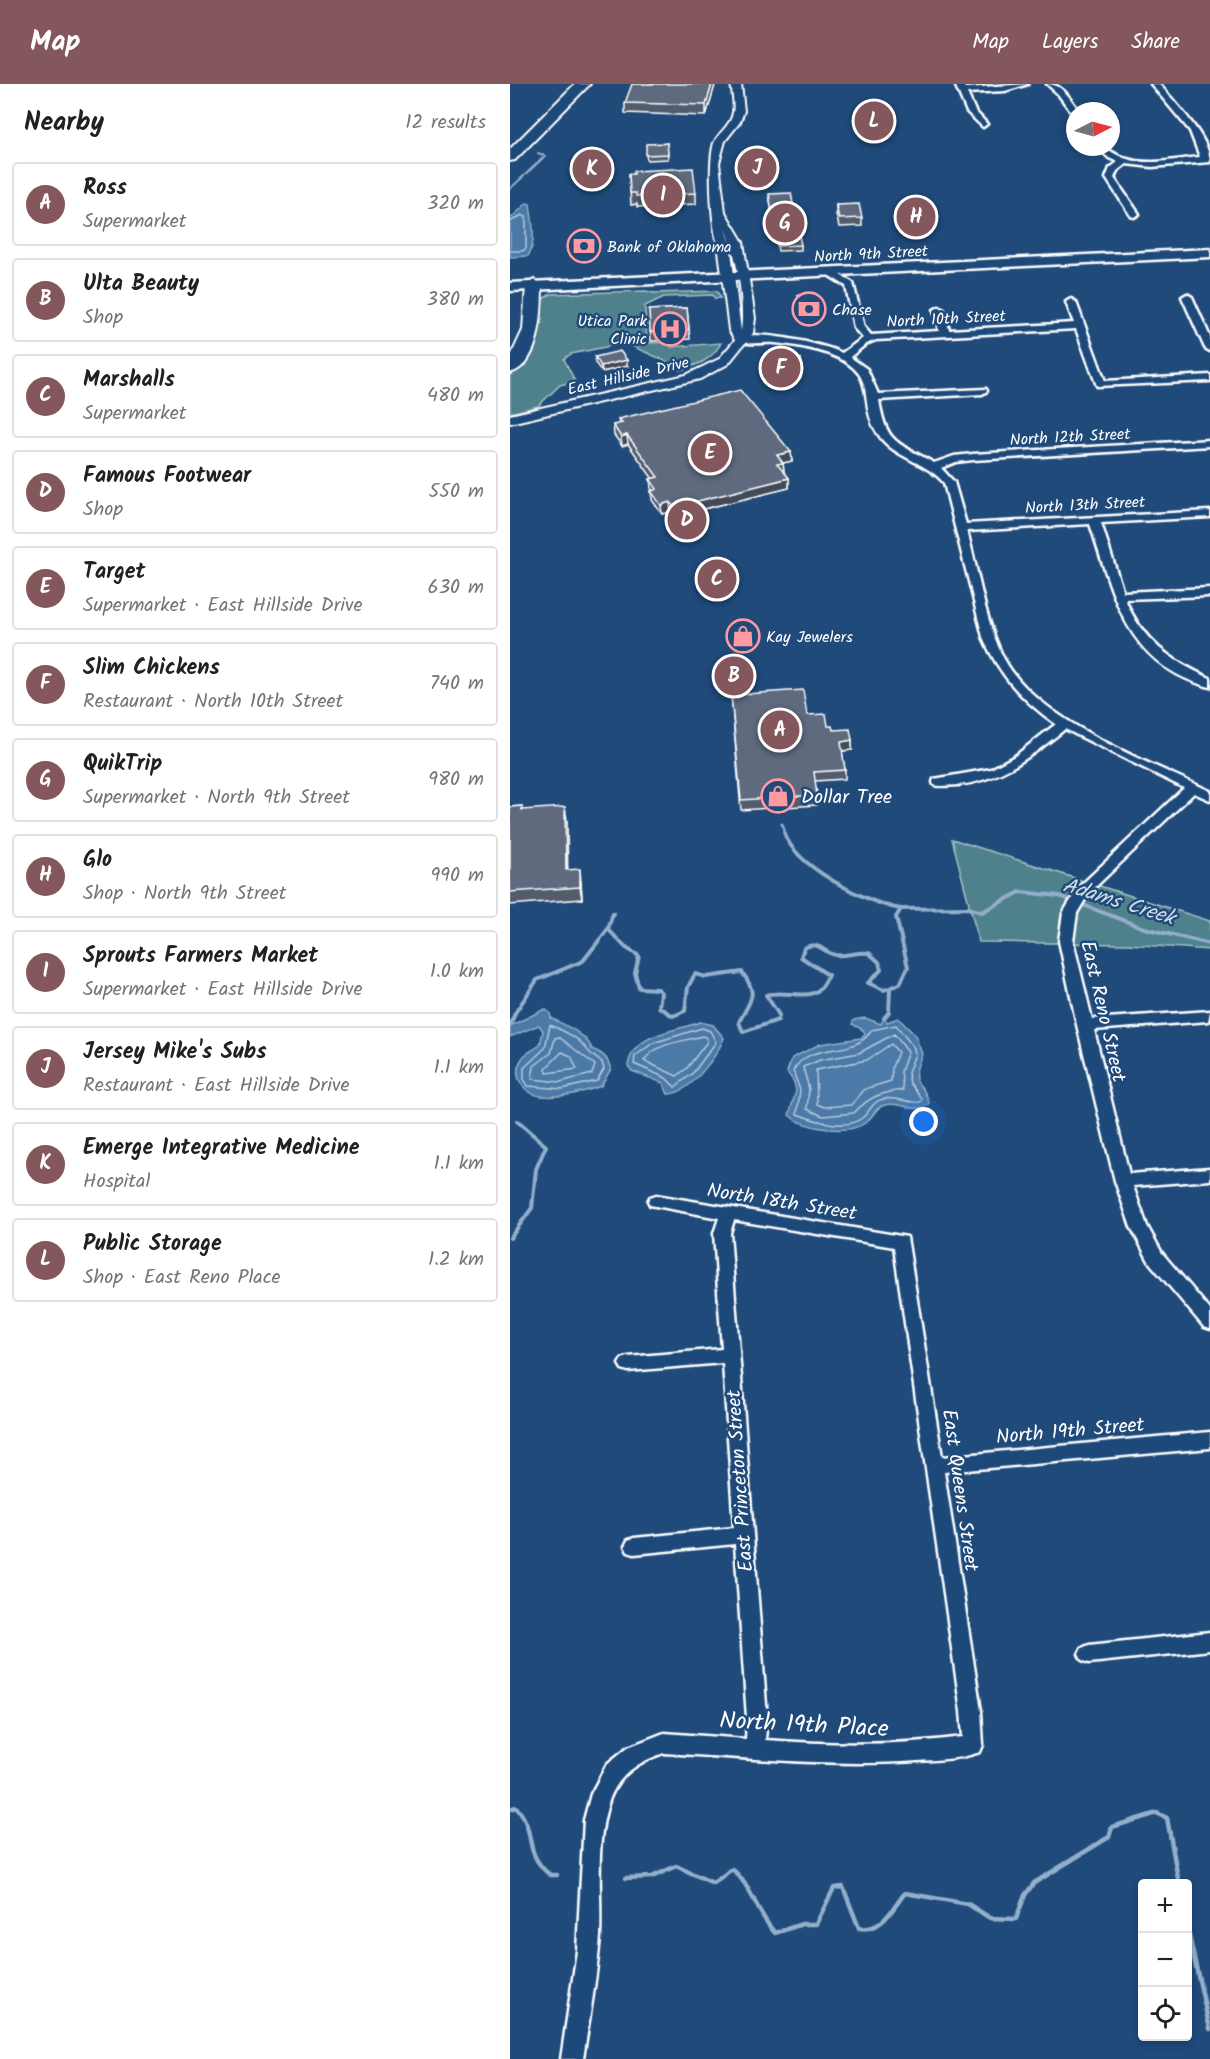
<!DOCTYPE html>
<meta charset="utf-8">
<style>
:root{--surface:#fff;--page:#f2f2f2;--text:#202124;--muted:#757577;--line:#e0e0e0;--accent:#84575d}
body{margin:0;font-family:Kalam,sans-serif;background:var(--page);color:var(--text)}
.controls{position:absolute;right:18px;bottom:18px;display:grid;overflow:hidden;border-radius:6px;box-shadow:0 3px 9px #0003}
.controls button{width:54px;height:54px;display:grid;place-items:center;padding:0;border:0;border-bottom:2px solid var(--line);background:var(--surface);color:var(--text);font:30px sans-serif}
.compass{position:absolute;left:556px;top:18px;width:54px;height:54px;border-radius:50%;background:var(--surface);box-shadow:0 3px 9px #0003;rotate:84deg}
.you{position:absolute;left:414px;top:1038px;width:21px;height:21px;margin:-15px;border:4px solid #fff;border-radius:50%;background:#1a73e8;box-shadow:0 0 0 9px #1a73e833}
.badge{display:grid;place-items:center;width:39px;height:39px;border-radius:50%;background:var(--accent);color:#fff;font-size:20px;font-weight:700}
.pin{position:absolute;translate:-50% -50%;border:3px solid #fff;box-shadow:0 2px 6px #0006}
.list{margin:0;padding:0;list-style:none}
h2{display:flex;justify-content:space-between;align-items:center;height:78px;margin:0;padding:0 24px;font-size:26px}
h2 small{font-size:20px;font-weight:400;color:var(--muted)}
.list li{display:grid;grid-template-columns:39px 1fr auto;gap:18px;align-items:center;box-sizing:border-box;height:84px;margin:0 12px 12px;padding:0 12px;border:2px solid var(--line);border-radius:6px}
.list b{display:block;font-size:22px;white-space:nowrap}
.list p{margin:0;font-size:20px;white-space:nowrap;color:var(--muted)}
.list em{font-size:20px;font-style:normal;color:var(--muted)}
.icon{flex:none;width:33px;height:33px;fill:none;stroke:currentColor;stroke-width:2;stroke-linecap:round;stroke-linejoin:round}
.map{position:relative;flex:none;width:700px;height:1975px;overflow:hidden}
header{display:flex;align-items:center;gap:36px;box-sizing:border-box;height:84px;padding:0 30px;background:var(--accent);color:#fff}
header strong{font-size:28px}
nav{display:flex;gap:33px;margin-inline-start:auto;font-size:21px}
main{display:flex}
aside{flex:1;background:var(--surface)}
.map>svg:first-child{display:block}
.green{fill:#50818c;stroke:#a8c0c6;stroke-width:1.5}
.water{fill:#4c79a8;stroke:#94afcb;stroke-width:1.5}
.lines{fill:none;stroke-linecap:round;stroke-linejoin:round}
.shore{stroke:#b7c9dc;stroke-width:1.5}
.stream-far3{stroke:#94afcb;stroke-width:2}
.stream-far2{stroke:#94afcb;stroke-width:3}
.stream-far1{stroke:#94afcb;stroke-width:4}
.stream{stroke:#94afcb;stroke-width:4.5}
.minor-casing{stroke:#fff;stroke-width:5}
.tertiary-casing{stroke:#fff;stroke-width:4}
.secondary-casing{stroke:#fff;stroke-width:5}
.motorway-casing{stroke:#fff;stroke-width:4}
.minor{fill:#1f4a7a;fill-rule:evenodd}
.tertiary{fill:#1f4a7a;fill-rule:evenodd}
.secondary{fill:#1f4a7a;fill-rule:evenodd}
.motorway{fill:#1f4a7a;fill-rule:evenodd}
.wall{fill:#525b6d;stroke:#fff;stroke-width:1.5}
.shaded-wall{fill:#424a59;stroke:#fff;stroke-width:1.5}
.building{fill:#5f6a7f;stroke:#fff;stroke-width:1.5}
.labels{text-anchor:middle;stroke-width:5;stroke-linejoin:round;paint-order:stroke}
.far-poi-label{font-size:16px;fill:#fff;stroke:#1f4a7a;text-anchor:start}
.far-street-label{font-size:16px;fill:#fff;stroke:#1f4a7a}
.poi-label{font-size:20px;fill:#fff;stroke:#1f4a7a;text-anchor:start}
.street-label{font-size:20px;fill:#fff;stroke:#1f4a7a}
.water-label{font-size:21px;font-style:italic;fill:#d2dee9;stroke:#1f4a7a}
.near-street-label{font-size:24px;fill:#fff;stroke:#1f4a7a}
</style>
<header>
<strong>Map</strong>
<nav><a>Map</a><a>Layers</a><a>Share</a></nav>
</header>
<main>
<aside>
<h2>Nearby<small>12 results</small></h2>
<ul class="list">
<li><span class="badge">A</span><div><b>Ross</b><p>Supermarket</p></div><em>320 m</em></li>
<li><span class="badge">B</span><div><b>Ulta Beauty</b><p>Shop</p></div><em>380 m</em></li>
<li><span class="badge">C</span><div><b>Marshalls</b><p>Supermarket</p></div><em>480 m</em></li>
<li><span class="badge">D</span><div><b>Famous Footwear</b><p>Shop</p></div><em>550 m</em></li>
<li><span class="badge">E</span><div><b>Target</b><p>Supermarket · East Hillside Drive</p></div><em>630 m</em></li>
<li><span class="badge">F</span><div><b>Slim Chickens</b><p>Restaurant · North 10th Street</p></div><em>740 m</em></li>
<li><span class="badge">G</span><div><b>QuikTrip</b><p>Supermarket · North 9th Street</p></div><em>980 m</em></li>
<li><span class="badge">H</span><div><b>Glo</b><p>Shop · North 9th Street</p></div><em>990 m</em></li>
<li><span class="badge">I</span><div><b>Sprouts Farmers Market</b><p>Supermarket · East Hillside Drive</p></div><em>1.0 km</em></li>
<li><span class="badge">J</span><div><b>Jersey Mike's Subs</b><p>Restaurant · East Hillside Drive</p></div><em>1.1 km</em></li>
<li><span class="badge">K</span><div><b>Emerge Integrative Medicine</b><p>Hospital</p></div><em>1.1 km</em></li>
<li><span class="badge">L</span><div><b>Public Storage</b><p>Shop · East Reno Place</p></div><em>1.2 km</em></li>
</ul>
</aside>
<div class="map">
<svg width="700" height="1975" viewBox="0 0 700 1975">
<rect width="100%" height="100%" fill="#1f4a7a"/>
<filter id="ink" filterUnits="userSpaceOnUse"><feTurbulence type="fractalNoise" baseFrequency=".0167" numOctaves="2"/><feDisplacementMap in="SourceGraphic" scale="12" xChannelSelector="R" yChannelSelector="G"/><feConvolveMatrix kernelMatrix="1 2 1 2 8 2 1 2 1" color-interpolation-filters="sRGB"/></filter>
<g filter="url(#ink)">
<path class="green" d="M136 207 144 209 207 207 211 214 205 215 203 211 154 213 135 222 137 259 161 258V263L211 259C202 276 188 281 170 286L169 283 115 259 61 270 54 275 65 297 50 301 28 322 0 329V291C28 273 30 247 29 217L41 210Z
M442 755 700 837V866L618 860 469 858Z"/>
<path class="water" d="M17 119 20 120C22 136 27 158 18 172L0 173V135Z
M35 925 40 929 41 934C55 941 76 950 82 965 94 970 97 973 101 985L91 1002C72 1009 51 1014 31 1012 11 1009 0 989 14 972 18 968 25 965 30 961L33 947 29 941 0 953V942Z
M355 934 371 940 374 934 377 938 388 934 405 951 412 970C396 1008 414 992 419 1020 405 1032 392 1016 375 1021 364 1024 364 1033 355 1039 339 1051 293 1045 279 1031L286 1007 284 998 277 988 282 974 310 960 351 954 355 950 353 946 342 940 344 936Z
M190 938 203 941 214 954C207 972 179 1011 158 1010L153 999 122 987 118 982C122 949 165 948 190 938Z"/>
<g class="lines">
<path class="shore" d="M0 138 12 131 16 133V164L13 167H0
M40 941C51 946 66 952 74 962 80 969 83 973 92 978L94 985 87 997 52 1005 18 1002 14 995V984L35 964Z
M386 941 404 964 405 970 398 989 400 999 412 1015 411 1018C398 1020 386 1012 373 1015 361 1018 361 1027 352 1034 335 1047 305 1037 287 1030L290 1006 283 987C300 955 343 976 362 946Z
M192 944 200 947 206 958 183 989 165 1003 156 994 124 980 125 972 143 959Z
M384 950 398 968 391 987 393 1006C370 1009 360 1012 344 1029L313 1032 297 1025 299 1005 293 983 310 976 349 969Z
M192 952 197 954V958L177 984 167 992 134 977C146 958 173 958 192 952Z
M49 953 85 981 82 990 50 998 22 995 24 982 41 969 45 954Z
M381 960 388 968 382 983 381 997 355 1005 341 1021 314 1023 307 1020 306 986 357 976Z
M52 968 61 972 67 985 37 989 36 984Z"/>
<path class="stream-far3" d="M0 105 35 72 28 69"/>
<path class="stream-far2" d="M272 740 275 749"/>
<path class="stream-far1" d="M274 748C284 782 358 820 391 825
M98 845 103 829
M374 934 379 928 380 906
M0 942 5 929 27 896 73 877 98 845 115 863 129 872 125 889 129 904 148 905 151 909 149 923 163 932 175 927 178 903 185 890 196 893 232 888C249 911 241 915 229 938L233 948 268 936 269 931 256 911C282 904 307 924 318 891L291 873 294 864C309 856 312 868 325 871 335 873 348 867 359 869L369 878 371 886 358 899 374 906 390 900 398 883 386 833 391 825 457 824 472 828 510 808 549 812 634 844 700 860
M0 1154 22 1124 26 1085 36 1062 7 1037"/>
<path class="stream" d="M0 1725 6 1723C28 1748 11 1767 40 1791H47
M116 1794 142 1793 166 1782 203 1799 222 1785C242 1802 247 1830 265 1849L292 1840H306L324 1804 333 1803 349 1844C372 1848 382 1825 395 1809L458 1820 480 1834 506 1835 515 1811 524 1799 599 1753 602 1743 647 1729 657 1734 669 1800
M678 1847 700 1945"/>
<defs>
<path id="minor" d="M445 0H453L455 4 518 0 495 7 457 9 465 27 477 40 473 43 457 28Z
M537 0C553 0 560 15 569 27L562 29 548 10Z
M641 0H649C665 19 700 54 700 78L642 83 616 80 607 87 604 94 629 130 624 133 621 132 596 94 600 84 608 78 599 74 587 63C599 63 605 72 617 75 640 82 667 75 690 73L680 47Z
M315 185H321L343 199 354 243 361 251 429 247 424 226 429 223 434 226 439 246 564 239 556 218 561 215 566 218 595 297 700 291V297L587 302 566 245 366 256 356 260 340 273 357 285 368 310 476 305 477 307 472 310 369 316C376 361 388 358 424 379L444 372 463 370 700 356V362L463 376 446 378 431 384 444 398 456 440 700 427V433L591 439 613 508 700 504V512L615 515C632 557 661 577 700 594V603C615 581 604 511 580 440L457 447C468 487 475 538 494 575 528 638 637 677 700 707V716L684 709 579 809 567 829 563 857 582 935 700 927 698 937 584 946 619 1090 700 1084V1096L623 1102 637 1142 652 1169 700 1226V1245L694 1243 640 1179 621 1143 605 1097 567 941 549 857 553 829 569 803 674 704 555 645C521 672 492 696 448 701 440 701 432 703 424 701L423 698 424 695 481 685 505 672 546 640C512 616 489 591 473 553L434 399C416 377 383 374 368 350 346 316 372 290 319 270 302 264 283 261 265 259 254 258 234 262 225 255 240 244 314 260 332 269L353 254 344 244 336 202 315 189Z
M677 210 682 213 700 253V267L695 264 672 213Z
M146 1111 397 1153 432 1373 700 1348V1364L434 1388 471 1627 473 1661 470 1668C451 1675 427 1676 407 1677 322 1683 238 1674 154 1669 130 1677 110 1689 100 1714 84 1757 92 1807 90 1852 87 1893 79 1934 73 1975H51L67 1867 74 1736 81 1710 97 1680 118 1663 154 1649 236 1655 237 1634 225 1460 124 1470 118 1468 115 1462 118 1456 124 1454 224 1444 213 1279 118 1287 112 1285 109 1280 112 1275 118 1273 212 1265 204 1149 209 1134 140 1121 138 1117 140 1113ZM224 1136 384 1163 451 1627 453 1653C387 1662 321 1661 255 1656L257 1634 220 1149Z
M700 1548V1566L579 1579 572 1576 569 1570 572 1564 579 1561Z"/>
<path id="tertiary" d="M221 0H231L234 27 230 38 215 57 209 79 215 128 233 158 245 234 243 249 218 280 190 295 0 339V331L176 291 209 275 225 256 219 246 208 159C201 142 198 77 204 59 207 52 214 46 218 40 227 28 223 14 221 0ZM215 146C227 168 235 221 231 247L220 159Z"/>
<path id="secondary" d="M700 165V173L0 207V199Z"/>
<path id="motorway" d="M65 0H80L5 76 0 77V65Z
M24 196 32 201C32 226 31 281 0 289V274L13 246 16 201Z"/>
</defs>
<use href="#minor" class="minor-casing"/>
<use href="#tertiary" class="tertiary-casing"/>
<use href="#secondary" class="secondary-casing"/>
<use href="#motorway" class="motorway-casing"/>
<use href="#minor" class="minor"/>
<use href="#tertiary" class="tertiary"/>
<use href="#secondary" class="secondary"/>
<use href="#motorway" class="motorway"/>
</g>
<path class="wall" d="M205 1 196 32 115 29V19Z
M157 59 158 75 137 76 136 71Z
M119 90 186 109V120L127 123V120L121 121Z
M259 110 291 161V166L268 167Z
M326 121 352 134V142L329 143 326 130Z
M288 211 310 224V230H291Z
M177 224 180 255 141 257 139 226Z
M85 273 117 282 92 288 85 279Z
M291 275V284L281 293 252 285V276Z
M108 335 281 368 282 377 273 379 274 388 279 394V404L165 432 161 428 152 430 142 416 141 407 142 406 141 404 140 395H143L118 360 112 362 104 351 103 341 109 340Z
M221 611 297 631 342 656V666L332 667 335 686V695L305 697 307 721 231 726Z
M12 722 13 726 57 736V786L71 798 72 815 0 821V723Z"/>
<path class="shaded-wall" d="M202 0H205V1L196 32V21Z
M291 275V284L281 293V284Z
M117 276V282L92 288 91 282Z
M117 351 118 360 112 362 111 353Z
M281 368 282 377 273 379 274 388 268 390 267 371Z
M279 394V404L165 432 164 423Z
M160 418 161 428 152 430 151 421Z
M342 656V666L331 667V658Z
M55 723 57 736 58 799 56 786Z
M70 785 71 798 72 815 70 803Z"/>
<path class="building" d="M122 0H202L196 21 115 19Z
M157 59 158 70 136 71V60Z
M183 84 186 109 126 112V109H120L119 90H124V87Z
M281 109 291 161 268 162 259 110Z
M349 120 352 134 329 135 326 121Z
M288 211 308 213 310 224H291Z
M177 224 179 246 140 248 139 226Z
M110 267 117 276 91 282 85 273Z
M263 268 291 275 281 284 252 276Z
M230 306 281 368 267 371 273 379 267 380 279 394 164 423 160 418 151 421 141 407 147 405 140 395 148 393 117 351 111 353 103 341 112 339 108 335Z
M293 606 297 631 316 630 318 642H322L323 646 340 645 342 656 331 658 335 686 304 688 307 711 231 716 221 611Z
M12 722V726L55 723 56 786 70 785V803L0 808V723Z"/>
</g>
<defs>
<symbol id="bank-ring" viewBox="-11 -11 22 22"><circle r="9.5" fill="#1f4a7a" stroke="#ff9aa2" stroke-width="1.5"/><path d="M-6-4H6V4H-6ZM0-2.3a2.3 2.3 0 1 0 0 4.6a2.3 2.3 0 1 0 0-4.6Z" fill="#ff9aa2"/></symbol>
<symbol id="hospital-ring" viewBox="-11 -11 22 22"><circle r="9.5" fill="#1f4a7a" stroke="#ff9aa2" stroke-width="1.5"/><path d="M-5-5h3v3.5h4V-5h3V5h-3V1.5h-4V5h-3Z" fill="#ff9aa2"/></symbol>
<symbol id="shop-ring" viewBox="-11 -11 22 22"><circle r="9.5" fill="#1f4a7a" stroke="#ff9aa2" stroke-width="1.5"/><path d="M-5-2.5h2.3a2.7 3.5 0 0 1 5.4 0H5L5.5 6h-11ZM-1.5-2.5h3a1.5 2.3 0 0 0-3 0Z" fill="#ff9aa2"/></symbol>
</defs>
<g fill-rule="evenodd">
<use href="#bank-ring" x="55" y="143" width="38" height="38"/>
<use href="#bank-ring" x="280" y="206" width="38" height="38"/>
<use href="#hospital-ring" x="141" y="226" width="38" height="38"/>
<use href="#shop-ring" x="214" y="533" width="38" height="38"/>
<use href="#shop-ring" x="249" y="693" width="38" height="38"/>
</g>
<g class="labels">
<g class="far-poi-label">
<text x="97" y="168">Bank of Oklahoma</text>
<text x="322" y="231">Chase</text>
<text x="137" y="242" text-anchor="end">Utica Park<tspan x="137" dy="18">Clinic</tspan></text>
<text x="256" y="558">Kay Jewelers</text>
</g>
<g class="far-street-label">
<text transform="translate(361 169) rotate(-3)" y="6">North 9th Street</text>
<text transform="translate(436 234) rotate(-3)" y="6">North 10th Street</text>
<text transform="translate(118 291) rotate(-13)" y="6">East Hillside Drive</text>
<text transform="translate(560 352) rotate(-3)" y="6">North 12th Street</text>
<text transform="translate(575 420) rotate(-3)" y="6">North 13th Street</text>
</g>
<g class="poi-label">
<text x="291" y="719">Dollar Tree</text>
</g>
<g class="street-label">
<text transform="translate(594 927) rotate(77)" y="7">East Reno Street</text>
<text transform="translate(272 1117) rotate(9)" y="7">North 18th Street</text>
<text transform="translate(560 1346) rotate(-5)" y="7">North 19th Street</text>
<text transform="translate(229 1397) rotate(-94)" y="7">East Princeton Street</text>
<text transform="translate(451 1406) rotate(82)" y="7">East Queens Street</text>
</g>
<g class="water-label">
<text transform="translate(609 817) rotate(17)" y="7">Adams Creek</text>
</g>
<g class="near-street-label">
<text transform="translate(294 1640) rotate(3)" y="8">North 19th Place</text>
</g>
</g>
</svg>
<div class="controls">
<button>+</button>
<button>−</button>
<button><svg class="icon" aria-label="locate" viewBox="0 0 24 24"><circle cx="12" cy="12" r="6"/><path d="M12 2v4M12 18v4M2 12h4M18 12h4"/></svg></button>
</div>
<svg class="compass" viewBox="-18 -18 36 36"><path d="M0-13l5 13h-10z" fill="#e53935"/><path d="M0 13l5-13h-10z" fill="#757577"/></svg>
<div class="you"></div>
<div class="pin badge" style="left:270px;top:646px">A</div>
<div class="pin badge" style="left:224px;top:592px">B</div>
<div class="pin badge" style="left:207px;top:495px">C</div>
<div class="pin badge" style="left:177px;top:436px">D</div>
<div class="pin badge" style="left:200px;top:369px">E</div>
<div class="pin badge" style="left:271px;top:284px">F</div>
<div class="pin badge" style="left:275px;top:139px">G</div>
<div class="pin badge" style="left:406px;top:133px">H</div>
<div class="pin badge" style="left:153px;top:111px">I</div>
<div class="pin badge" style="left:247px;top:84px">J</div>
<div class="pin badge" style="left:82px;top:85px">K</div>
<div class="pin badge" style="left:364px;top:37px">L</div>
</div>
</main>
